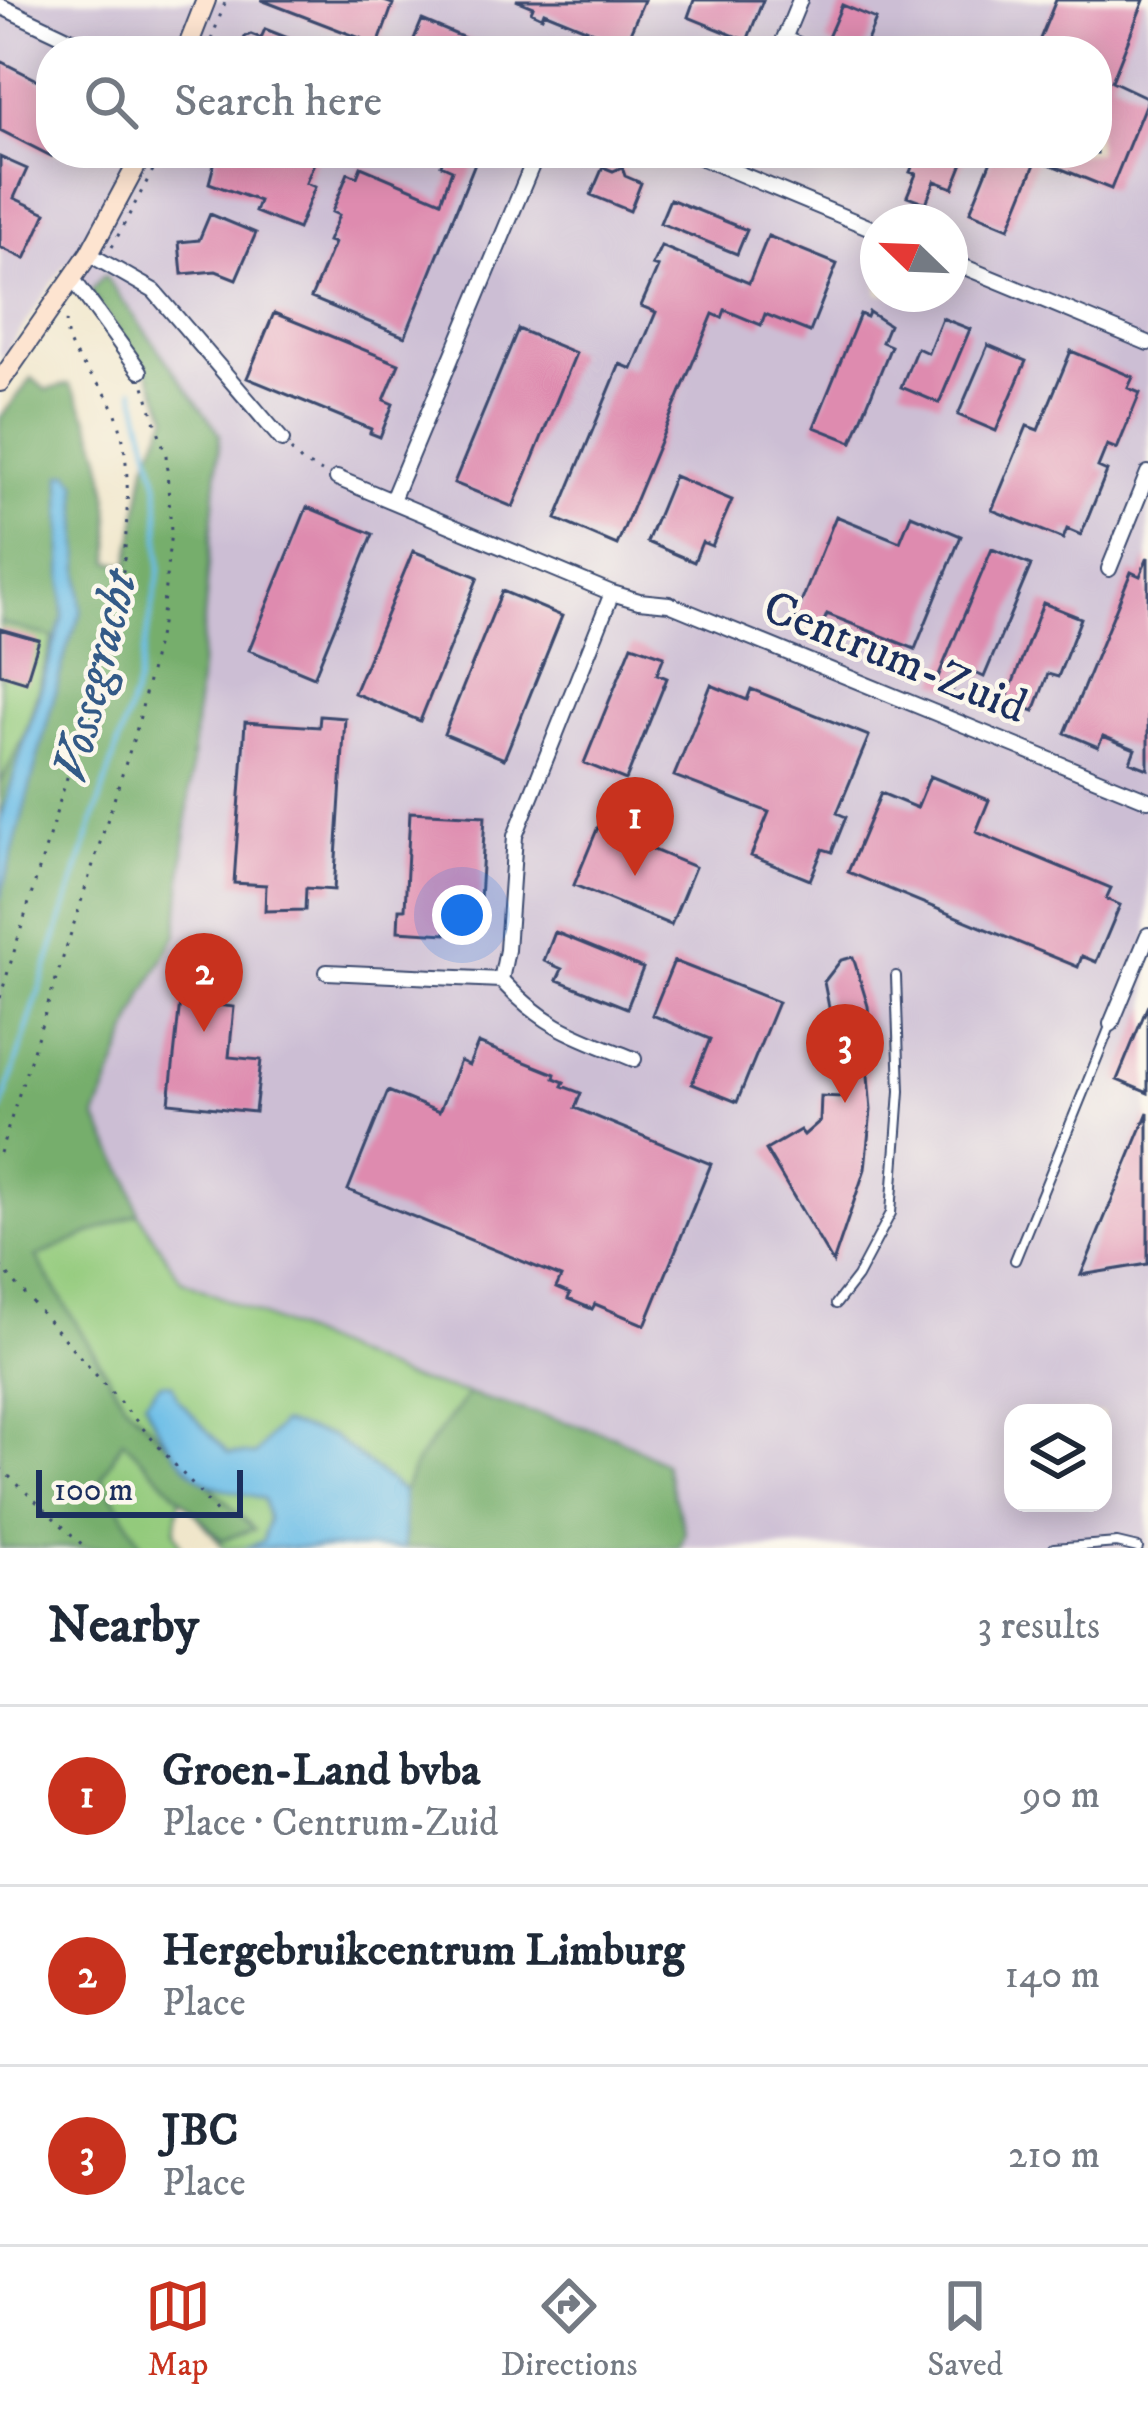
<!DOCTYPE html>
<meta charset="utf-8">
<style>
:root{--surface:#fff;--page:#f6f6f7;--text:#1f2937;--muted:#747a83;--line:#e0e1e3;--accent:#c8321e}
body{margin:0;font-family:"IM FELL DW Pica",serif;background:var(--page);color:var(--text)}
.controls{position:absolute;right:36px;bottom:36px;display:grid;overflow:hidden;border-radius:24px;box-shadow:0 6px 30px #0003}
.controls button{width:108px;height:108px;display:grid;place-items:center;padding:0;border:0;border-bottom:3px solid var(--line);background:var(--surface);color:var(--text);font:60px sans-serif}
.compass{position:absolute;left:860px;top:204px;width:108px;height:108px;border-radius:50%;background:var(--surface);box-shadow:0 6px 30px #0003;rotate:293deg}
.scale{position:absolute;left:36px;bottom:30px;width:207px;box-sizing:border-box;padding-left:12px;border:6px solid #1b2f5e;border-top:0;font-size:33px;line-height:42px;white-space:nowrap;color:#1b2f5e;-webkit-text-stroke:9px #fbf7ec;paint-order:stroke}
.you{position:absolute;left:462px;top:915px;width:42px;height:42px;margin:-30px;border:9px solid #fff;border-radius:50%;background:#1a73e8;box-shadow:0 0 0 18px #1a73e833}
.badge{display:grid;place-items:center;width:78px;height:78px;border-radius:50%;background:var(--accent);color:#fff;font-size:39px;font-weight:700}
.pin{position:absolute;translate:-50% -99px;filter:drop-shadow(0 3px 6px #0008)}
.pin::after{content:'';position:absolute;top:63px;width:42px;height:36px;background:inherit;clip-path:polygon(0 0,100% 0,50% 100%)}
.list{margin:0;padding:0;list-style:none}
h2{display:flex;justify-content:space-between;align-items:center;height:156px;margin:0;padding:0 48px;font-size:51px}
h2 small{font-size:39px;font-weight:400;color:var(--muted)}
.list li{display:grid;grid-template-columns:78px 1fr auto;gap:36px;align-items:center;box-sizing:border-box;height:180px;padding:0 48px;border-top:3px solid var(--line)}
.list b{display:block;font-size:45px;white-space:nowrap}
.list p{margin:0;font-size:39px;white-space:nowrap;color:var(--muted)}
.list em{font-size:39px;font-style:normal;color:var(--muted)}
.icon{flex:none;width:66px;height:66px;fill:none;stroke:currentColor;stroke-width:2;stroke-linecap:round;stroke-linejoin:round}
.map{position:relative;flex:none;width:1148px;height:1548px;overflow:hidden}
.search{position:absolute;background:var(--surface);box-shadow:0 6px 30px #0003;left:36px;right:36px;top:36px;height:132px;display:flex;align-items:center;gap:30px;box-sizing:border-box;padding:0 42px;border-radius:48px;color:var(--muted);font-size:45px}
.sheet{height:696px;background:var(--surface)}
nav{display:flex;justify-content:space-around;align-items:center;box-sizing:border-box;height:168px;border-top:3px solid var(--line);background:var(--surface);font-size:33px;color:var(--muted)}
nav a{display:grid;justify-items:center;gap:6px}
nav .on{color:var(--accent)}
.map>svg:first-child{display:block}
.industrial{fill:#ccbed4;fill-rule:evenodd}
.green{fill:#93ca7c;stroke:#577c6d;stroke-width:3}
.forest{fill:#76ae6c;stroke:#486e65;stroke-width:3}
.water{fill:#6bbde7;stroke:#4376a2;stroke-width:3}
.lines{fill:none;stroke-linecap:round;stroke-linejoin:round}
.stream{stroke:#6bbde7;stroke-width:4.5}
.building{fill:#de8baf}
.lane-casing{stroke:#3b4a6e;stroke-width:12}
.street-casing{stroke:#3b4a6e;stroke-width:18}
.secondary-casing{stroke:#3b4a6e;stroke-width:22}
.path{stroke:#3b4a6e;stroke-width:3;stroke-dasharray:3 9;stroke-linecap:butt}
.lane{stroke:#fff;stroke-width:8}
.street{stroke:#fff;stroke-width:14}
.secondary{stroke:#fde4d0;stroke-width:18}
.labels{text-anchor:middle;stroke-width:9;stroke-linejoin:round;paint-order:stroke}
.street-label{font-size:48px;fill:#1b2f5e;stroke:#fbf7ec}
.water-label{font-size:51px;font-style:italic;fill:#335a87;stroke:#fbf7ec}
</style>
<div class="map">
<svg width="1148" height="1548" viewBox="0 0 1148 1548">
<rect width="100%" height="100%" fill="#fbf7ec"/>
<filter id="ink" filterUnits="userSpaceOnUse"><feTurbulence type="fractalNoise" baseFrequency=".00833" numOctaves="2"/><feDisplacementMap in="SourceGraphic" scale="24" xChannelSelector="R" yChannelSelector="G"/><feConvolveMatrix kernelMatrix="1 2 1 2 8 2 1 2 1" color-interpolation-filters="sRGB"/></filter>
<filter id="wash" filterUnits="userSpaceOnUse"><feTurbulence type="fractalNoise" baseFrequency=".004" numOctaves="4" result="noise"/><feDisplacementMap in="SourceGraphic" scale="48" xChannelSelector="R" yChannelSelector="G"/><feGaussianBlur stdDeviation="2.7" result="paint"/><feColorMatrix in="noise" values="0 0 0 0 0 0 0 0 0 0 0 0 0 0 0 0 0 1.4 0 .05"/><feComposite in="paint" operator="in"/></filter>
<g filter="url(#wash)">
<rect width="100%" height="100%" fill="#f0e6ca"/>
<path class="industrial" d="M0 0H1148V1548H680L685 1532 614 1436 402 1377 181 1280 138 1213 130 1182 96 1118 144 993 177 935 220 434 103 276 90 292 66 263 0 361ZM51 51H1097V153H51ZM878 222H950V294H878ZM1013 1413H1103V1503H1013Z"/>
<path class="green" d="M0 623 54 638 25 735 0 784Z
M138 1213 181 1280 402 1377 468 1394 416 1462 403 1492 332 1436 282 1424 255 1455 228 1453 177 1398 172 1384 168 1440 181 1457 124 1402 36 1257Z
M123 1440 180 1498 175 1531 182 1548H143L102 1477Z
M207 1483 264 1498 268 1519 263 1541 246 1548H224L196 1514 222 1540 254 1529Z"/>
<path class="forest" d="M104 275 220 434 177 935 144 993 96 1118 130 1182 138 1213 36 1257 124 1402 254 1529 222 1540 123 1440 102 1477 143 1548H0V784L25 735 53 638 0 623V418L32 378 46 390 69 384C104 436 113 500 110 562L129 564 146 464 168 415 147 370 90 292Z
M468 1394 614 1436 664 1463 685 1532 680 1548H404L403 1492 416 1462Z"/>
<path class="water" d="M69 473 77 483 81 612 67 648 0 899V821L63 617 61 475Z
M161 1383 172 1384 177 1398 228 1453 255 1455 281 1423 332 1436 403 1492 404 1548H246L263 1541 268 1519 264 1499C247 1493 224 1491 208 1483 184 1471 153 1426 145 1401Z"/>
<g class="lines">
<path class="stream" d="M0 1113 137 685 160 569 158 484 134 389"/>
</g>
<g id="blocks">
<path class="building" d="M261 0H381L393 4 378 45Z
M516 0H644L625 45 544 12 542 17 531 12 533 7Z
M694 0H763L747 41 688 17Z
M1056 0H1144L1112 81 1148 98 1111 189 1037 159 1009 228 970 212 994 153H1097V51H1035Z
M842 5 876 19 863 51H847L826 42Z
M422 20 495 51H409Z
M265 29 319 50V51H239L245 37 251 34 261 38Z
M0 61 51 87V156L0 130Z
M217 153H318L306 183 315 187 298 229 255 212 259 201 209 183Z
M445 153H479L405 337 311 298 334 243 328 241 339 215 332 212 348 173 357 177 361 167 441 201 452 170 441 165Z
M918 153H967L953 188 935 181 926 203 907 196 916 174 910 172Z
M0 157 27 169 14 198 46 213 25 259 0 247Z
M603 167 613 171 622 167 625 176 641 183 630 211 591 195Z
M670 199 747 230 737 254 660 223Z
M210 214 256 233 236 279 216 271 182 274 179 242 199 240Z
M768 236 837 264 810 332 765 314 761 325 725 310 722 318 713 314 617 545 556 519 620 364 632 369 656 312 641 306 658 267 652 265 661 246 749 283Z
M869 312 889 325 882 342 891 346 852 442 814 427 860 314 867 317Z
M274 313 399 364 384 400 393 404 380 437 370 433 371 429 247 378Z
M942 318 970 329 939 403 901 387 917 348 928 353Z
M518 329 576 353 513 507 454 483Z
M988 345 1026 361 996 431 958 415Z
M1071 351 1133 377 1128 388 1140 393 1117 449 1107 445 1098 467 1107 471 1081 535 1067 529 1063 539 992 510 1027 426 1038 430Z
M674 476 732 500 712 546 702 542 694 562 647 542Z
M307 507 373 534 314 677 249 650Z
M911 515 961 536 915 649 827 614 821 628 795 618 836 516 900 542Z
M992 549 1031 565 984 677 962 667 953 689 936 682Z
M413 551 478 577 420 721 354 693Z
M1148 557V769L1130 762 1135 749 1103 736 1098 747 1065 733 1131 572 1140 576Z
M502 591 562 616 504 759 444 734Z
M1043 603 1081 618 1058 677 1048 674 1034 711 1006 701Z
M0 629 39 640 26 682 0 674Z
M632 645 664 656 657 674 667 678 626 780 584 763Z
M711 685 747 700 751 689 869 736 837 813 846 817 832 852 823 849 810 880 751 856 769 812 674 776Z
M320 716 345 718 334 890 306 888 305 910 265 911 266 885 234 883 245 722 319 727Z
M930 776 989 800 976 832 1111 888 1106 899 1120 905 1096 962 1082 956 1078 967 848 872 881 793 917 808Z
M410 812 485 816 479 916 447 914 446 934 398 931 399 909H405Z
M598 827 695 867 671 925 574 885Z
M555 932 643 968 627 1008 557 980 562 969 544 961Z
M853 957 868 1006 872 1050 866 1052 871 1110 865 1169 833 1263 766 1150 800 1130 804 1135 820 1121 821 1096 841 1097 840 1063 824 982 841 960Z
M674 961 778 1002 737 1102 692 1084 710 1039 652 1015Z
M180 1001 234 1007 229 1057 261 1060 255 1112 169 1103Z
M1148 1005V1093L1117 1080Z
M478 1043 555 1074 554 1078 564 1082 562 1086 581 1093 575 1108 711 1164 645 1325 595 1304 592 1309 568 1299 570 1294 556 1288 561 1277 348 1190 388 1091 439 1112 460 1061 469 1065Z
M1148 1112V1264L1081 1275Z"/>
</g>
</g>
<g filter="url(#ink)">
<use href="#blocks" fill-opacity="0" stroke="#3b4a6e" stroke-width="3"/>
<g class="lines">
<defs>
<path id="lane" d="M785 36 821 51
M1015 1260 1111 1024
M836 1304 857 1277 891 1213 900 1091 896 976
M1054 1548 1117 1543 1138 1548"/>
<path id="street" d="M0 6 95 51
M779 51 800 0
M690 153 878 231
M89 254 154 291 282 440
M950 261 1148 343
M73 279 140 371
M337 478 612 593 639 601 669 604 1148 800
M392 500 537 153
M1109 569 1148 473
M612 593 515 836 507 950 501 980C546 1028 575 1036 634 1059
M327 972 501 980
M1111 1024 1148 935"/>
<path id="secondary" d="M186 51 206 0
M0 382 89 254 143 153"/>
</defs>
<use href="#lane" class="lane-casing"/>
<use href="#street" class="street-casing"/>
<use href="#secondary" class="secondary-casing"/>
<path class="path" d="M207 51 226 0
M112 247 162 153
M291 450 302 462 322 472
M0 998 120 603C125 548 137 455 112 405 96 373 60 354 67 315
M0 1153 138 725 161 624 171 531 166 455 144 386
M0 1266 228 1525
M0 1468 86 1548"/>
<use href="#lane" class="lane"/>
<use href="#street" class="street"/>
<use href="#secondary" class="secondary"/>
</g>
</g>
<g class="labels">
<g class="street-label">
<text transform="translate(896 655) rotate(22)" y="17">Centrum-Zuid</text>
</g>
<g class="water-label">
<text transform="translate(93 676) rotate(-76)" y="18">Vossegracht</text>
</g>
</g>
</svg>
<div class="controls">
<button><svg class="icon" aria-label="layers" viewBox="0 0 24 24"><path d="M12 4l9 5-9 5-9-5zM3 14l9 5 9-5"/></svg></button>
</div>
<svg class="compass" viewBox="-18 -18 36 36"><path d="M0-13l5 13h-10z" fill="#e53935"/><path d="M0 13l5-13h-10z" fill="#747a83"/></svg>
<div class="scale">100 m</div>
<div class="you"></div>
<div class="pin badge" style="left:635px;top:876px">1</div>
<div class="pin badge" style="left:204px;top:1032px">2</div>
<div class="pin badge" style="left:845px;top:1103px">3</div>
<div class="search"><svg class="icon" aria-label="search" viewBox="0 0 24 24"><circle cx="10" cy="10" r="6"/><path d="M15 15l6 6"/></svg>Search here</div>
</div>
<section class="sheet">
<h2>Nearby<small>3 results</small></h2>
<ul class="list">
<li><span class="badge">1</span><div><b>Groen-Land bvba</b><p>Place · Centrum-Zuid</p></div><em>90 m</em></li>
<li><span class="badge">2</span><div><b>Hergebruikcentrum Limburg</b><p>Place</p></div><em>140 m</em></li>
<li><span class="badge">3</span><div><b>JBC</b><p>Place</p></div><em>210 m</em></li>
</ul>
</section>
<nav>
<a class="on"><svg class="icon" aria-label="map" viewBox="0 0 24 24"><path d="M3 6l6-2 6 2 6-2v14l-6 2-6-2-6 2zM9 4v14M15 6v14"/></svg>Map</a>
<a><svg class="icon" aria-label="directions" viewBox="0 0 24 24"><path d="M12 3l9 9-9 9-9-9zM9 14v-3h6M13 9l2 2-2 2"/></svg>Directions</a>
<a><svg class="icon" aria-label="saved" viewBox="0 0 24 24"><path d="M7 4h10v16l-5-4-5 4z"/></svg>Saved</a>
</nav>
